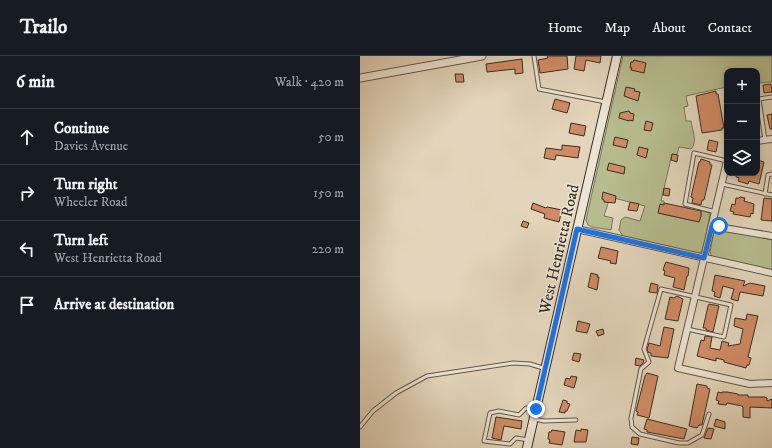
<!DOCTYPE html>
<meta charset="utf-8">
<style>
:root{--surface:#171b24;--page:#20242c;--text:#f1f3f6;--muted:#9ea1a6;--line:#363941}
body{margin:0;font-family:"IM FELL DW Pica",serif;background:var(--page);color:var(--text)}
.controls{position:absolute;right:12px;top:12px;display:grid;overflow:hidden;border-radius:8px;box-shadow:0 2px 6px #0003}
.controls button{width:36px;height:36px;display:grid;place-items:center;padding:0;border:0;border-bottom:1px solid var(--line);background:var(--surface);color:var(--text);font:20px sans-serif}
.stop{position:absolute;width:12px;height:12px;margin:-9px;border:3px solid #1a73e8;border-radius:50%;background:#fff}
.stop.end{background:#1a73e8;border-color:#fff;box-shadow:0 1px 4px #0008}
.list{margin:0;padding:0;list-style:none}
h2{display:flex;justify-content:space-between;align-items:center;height:52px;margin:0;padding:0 16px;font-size:17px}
h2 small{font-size:13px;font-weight:400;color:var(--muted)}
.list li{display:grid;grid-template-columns:26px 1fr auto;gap:12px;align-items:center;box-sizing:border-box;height:56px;padding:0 16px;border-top:1px solid var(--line)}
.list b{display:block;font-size:15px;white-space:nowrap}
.list p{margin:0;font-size:13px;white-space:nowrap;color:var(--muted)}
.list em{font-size:13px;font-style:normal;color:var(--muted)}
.icon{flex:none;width:22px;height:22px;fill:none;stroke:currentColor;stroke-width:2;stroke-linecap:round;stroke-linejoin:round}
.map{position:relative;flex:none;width:412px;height:392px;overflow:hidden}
header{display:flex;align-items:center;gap:24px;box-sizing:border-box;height:56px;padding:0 20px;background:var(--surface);border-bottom:1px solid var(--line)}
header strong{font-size:19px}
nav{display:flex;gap:22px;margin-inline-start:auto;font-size:14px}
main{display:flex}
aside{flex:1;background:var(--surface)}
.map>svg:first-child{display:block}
.green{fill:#b6bc8e;stroke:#76765a}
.building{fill:#d18b64;stroke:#372f25}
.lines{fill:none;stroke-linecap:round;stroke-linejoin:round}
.service-casing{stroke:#62584a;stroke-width:5}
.minor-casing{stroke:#62584a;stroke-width:8}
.tertiary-casing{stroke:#62584a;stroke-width:9}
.secondary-casing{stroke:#372f25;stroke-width:10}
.service{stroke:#ede4d3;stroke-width:3}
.minor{stroke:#ede4d3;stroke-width:6}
.tertiary{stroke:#ede4d3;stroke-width:7}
.secondary{stroke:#ede4d3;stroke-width:8}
.route{stroke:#1a73e8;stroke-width:5}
.labels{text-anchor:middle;stroke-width:3;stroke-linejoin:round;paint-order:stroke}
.street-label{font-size:16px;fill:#372f25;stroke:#ede4d3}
</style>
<header>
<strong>Trailo</strong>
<nav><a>Home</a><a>Map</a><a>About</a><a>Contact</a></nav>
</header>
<main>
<aside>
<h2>6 min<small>Walk · 420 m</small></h2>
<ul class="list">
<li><svg class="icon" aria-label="ahead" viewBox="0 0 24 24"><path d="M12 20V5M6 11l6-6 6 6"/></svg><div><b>Continue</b><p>Davies Avenue</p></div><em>50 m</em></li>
<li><svg class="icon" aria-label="right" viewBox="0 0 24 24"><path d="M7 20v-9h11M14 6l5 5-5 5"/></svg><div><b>Turn right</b><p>Wheeler Road</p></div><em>150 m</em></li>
<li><svg class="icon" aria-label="left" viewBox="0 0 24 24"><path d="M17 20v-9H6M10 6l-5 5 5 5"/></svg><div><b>Turn left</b><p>West Henrietta Road</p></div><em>220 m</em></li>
<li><svg class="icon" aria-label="arrive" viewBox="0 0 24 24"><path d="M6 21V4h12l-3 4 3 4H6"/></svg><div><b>Arrive at destination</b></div></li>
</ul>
</aside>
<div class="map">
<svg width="412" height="392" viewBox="0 0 412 392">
<rect width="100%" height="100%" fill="#e3d5bb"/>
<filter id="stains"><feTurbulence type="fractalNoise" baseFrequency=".005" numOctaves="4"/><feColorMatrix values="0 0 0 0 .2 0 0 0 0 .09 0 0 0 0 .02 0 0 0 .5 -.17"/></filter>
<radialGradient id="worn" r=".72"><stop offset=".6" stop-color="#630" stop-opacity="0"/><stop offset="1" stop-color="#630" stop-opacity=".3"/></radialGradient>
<path class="green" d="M263 0H412V26L397 27V15H367V31L326 40 328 50 324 51 326 65H331C332 74 338 86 331 93L319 91 317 99 312 98 301 145H304V149L298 157 339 166 341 160V155H339L340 154 349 157 350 159 343 192 341 196 338 197 263 180 259 174 261 164 265 161 280 165 285 150 250 141 244 160 253 162 251 174 232 171 228 169 226 164Z
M359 172 412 184V214L352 201 350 196 354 175Z"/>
<path class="building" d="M187 0H207L208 13 180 17 178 4 188 2Z
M216 0H241L240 7 226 4 224 15 214 13Z
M162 3 163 17 155 18V13L127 16 126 8Z
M274 4 286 7 284 17 271 14 272 12H270L271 6H273Z
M95 18H103L104 26H96Z
M411 28 412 36 404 37 403 29Z
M266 31 275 33 274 35 280 36 278 45 264 40Z
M356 35V38H358L364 72H362V74L342 77 336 40Z
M195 43 210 47 207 57 192 53Z
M269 55 270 57 274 58 273 65 269 64V65L259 62 260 57Z
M412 58V73H410L407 59Z
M286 65 293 67 291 75 284 74Z
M211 67 226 70 224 80 209 77Z
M255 81 268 84 266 92 253 89Z
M349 84 358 86 356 96 347 94Z
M202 89 220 91 218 102 196 99 195 104 184 102 186 92 202 94Z
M279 91 288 93 286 102 277 99Z
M312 98 318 99 317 106 311 104Z
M341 103 350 106V109H352L344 144H342L341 149 332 147 333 142 331 141 339 106H340Z
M397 104 404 106 399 128 389 125 388 128 378 125 379 122 376 121 377 117H397Z
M249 107 265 111 264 118 247 114Z
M304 132 310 133 309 140 303 139Z
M243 136 256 140 255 147 244 146V144L242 143Z
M380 141 385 142 384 145 394 148 393 158 391 157 390 161 373 158 374 156 370 155 372 148 375 149 376 142H379Z
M404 142 412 143V165L401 164Z
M270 146 279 148 277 155 268 154Z
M173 147 186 152 187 151 202 154 199 166 184 162 185 158 171 153Z
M304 147 341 155V160L339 166 298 157 300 148 304 149Z
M163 165 169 167 167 172 161 170Z
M241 191 258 195 256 208 250 207 251 205 238 202Z
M306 206 329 212 328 220H327L324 234 313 231 315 222 304 219 305 215 303 214 305 208Z
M231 217 238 219 237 221H239L237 234 228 231Z
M355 219 385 225 383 230 390 227 405 230 403 240 380 236 378 245 371 243 374 233 363 230 360 242 354 240 355 236 352 235Z
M291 227 298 229 297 237 289 236Z
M317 240 323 243 318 265 305 263 310 241 314 242Z
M349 248 359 250 353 276 346 274V272H343L348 250Z
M387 258 398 260 388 301 391 302 389 309H387L386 312 364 306V304L356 302V305L337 300 341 284 344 285 345 280 352 281 350 292 360 294 362 285 369 287 368 290 380 288 383 273 374 270 375 262 386 264Z
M218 265 230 268 227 277 216 275Z
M304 271 314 273 308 302 291 300V297L288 296 287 293 289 287 300 290Z
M243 273 244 278 238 280 236 275Z
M214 297 221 298 219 306 212 304Z
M276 302 284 304 283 307 280 310 275 309Z
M287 317 298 320 289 362 277 359 278 356 276 355 285 320Z
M211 320 217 321 214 332 204 329 206 322 210 323Z
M337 328 347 330V332L350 333 342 369H339L337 372 329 370Z
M358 336 362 337V336H367L378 338V339H388V341H405L407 342V345L412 343V352L390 351V362L383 361V351L382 350 367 347 366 349 358 348 359 345 356 344Z
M203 344 207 345V347L210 348 207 355H205V357L199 356Z
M136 361 162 365 161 373 144 370 141 384 132 382Z
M287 363 327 373 324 383 287 376V374L284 373Z
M356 363 365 366V373L354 370Z
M348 372 354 373 351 383 344 382Z
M221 373 228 374 226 386H214L216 374 221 375Z
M192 374 205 376 202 389 189 387 190 384 188 383 189 376H191Z
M272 381 279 382 278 389 271 388Z"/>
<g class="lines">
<defs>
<path id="service" d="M174 0 179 33 246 46
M405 84 399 43 412 41
M362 128 412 139
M405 138 408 119 412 118
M356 156 325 148 334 97 367 105
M327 273 364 281 371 249 301 233 284 293 289 306 281 313 271 362 272 371 280 378 319 387H328L342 379 349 358
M174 363 184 365 216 364
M0 371 13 355 36 337 67 320 153 307 170 308 183 312
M169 384 156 382 150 388 124 385 130 357 139 355 159 359 166 352 174 353"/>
<path id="minor" d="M397 85 412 83
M367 105 318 312 390 328 412 327
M352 170 412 180
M217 173 412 217"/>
<path id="tertiary" d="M0 22 122 0"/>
<path id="secondary" d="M167 392 257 0"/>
</defs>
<use href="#service" class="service-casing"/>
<use href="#minor" class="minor-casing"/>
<use href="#tertiary" class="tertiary-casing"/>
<use href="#secondary" class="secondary-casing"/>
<use href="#service" class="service"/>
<use href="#minor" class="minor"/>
<use href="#tertiary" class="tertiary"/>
<use href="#secondary" class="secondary"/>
</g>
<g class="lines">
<path class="route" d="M176 353 217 173 344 202 352 170H359"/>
</g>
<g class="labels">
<g class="street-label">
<text transform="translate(198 193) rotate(-77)" y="6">West Henrietta Road</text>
</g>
</g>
<rect width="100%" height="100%" filter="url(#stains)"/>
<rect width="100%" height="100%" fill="url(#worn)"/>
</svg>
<div class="controls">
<button>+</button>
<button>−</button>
<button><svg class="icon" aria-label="layers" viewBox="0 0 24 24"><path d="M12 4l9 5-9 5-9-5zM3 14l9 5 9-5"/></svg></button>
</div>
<div class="stop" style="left:359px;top:170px"></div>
<div class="stop end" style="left:176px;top:353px"></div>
</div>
</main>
